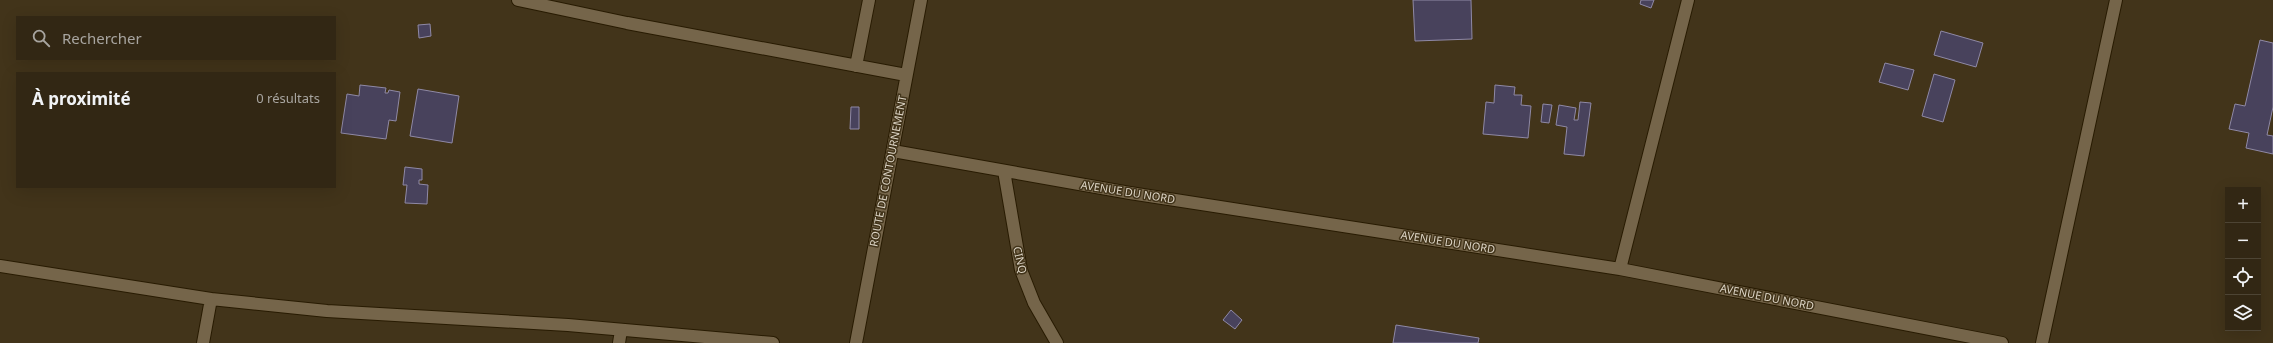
<!DOCTYPE html>
<html lang="fr">
<meta charset="utf-8">
<style>
:root{--surface:#322714;--page:#3a2f1d;--text:#f1f3f6;--muted:#a8a5a0;--line:#4d4434}
body{margin:0;font-family:"Noto Sans",sans-serif;background:var(--page);color:var(--text)}
.controls{position:absolute;right:12px;bottom:12px;display:grid;overflow:hidden;border-radius:0px;box-shadow:0 4px 16px #0002}
.controls button{width:36px;height:36px;display:grid;place-items:center;padding:0;border:0;border-bottom:1px solid var(--line);background:var(--surface);color:var(--text);font:20px sans-serif}
.list{margin:0;padding:0;list-style:none}
h2{display:flex;justify-content:space-between;align-items:center;height:52px;margin:0;padding:0 16px;font-size:17px}
h2 small{font-size:13px;font-weight:400;color:var(--muted)}
.icon{flex:none;width:22px;height:22px;fill:none;stroke:currentColor;stroke-width:2;stroke-linecap:round;stroke-linejoin:round}
.map{position:relative;flex:none;width:2273px;height:343px;overflow:hidden}
.search{position:absolute;background:var(--surface);box-shadow:0 4px 16px #0002;left:16px;top:16px;width:320px;height:44px;display:flex;align-items:center;gap:10px;box-sizing:border-box;padding:0 14px;border-radius:0px;color:var(--muted);font-size:15px}
.panel{position:absolute;background:var(--surface);box-shadow:0 4px 16px #0002;left:16px;top:72px;width:320px;height:116px;border-radius:0px}
.map>svg:first-child{display:block}
.building{fill:#48425c;stroke:#8f89a6}
.lines{fill:none;stroke-linecap:round;stroke-linejoin:round}
.minor-casing{stroke:#281b02;stroke-width:14}
.minor{stroke:#75654a;stroke-width:12}
.labels{text-anchor:middle;stroke-width:3;stroke-linejoin:round;paint-order:stroke}
.street-label{font-size:11px;fill:#ddd5c6;stroke:#42341a}
</style>
<div class="map">
<svg width="2273" height="343" viewBox="0 0 2273 343">
<rect width="100%" height="100%" fill="#42341a"/>
<path class="building" d="M1413 0H1471L1472 39 1415 41Z
M1641 0H1654L1651 8 1640 4Z
M430 24 431 36 419 38 418 25Z
M1941 31 1983 43 1976 67 1934 55Z
M2260 40 2273 43V107L2267 135 2273 136V154L2246 148 2249 133 2229 129 2235 104 2245 106Z
M1885 63 1914 70 1908 90 1879 82Z
M1934 74 1955 80 1943 122 1922 116Z
M360 85 386 88 385 93H388L389 90 400 92 396 121 389 120 386 139 341 133 347 94 359 96Z
M1495 85 1515 87 1514 95H1522L1521 105 1531 106 1528 138 1483 134 1486 102 1494 103Z
M418 89 459 96 452 143 410 136Z
M1580 102 1591 103 1584 156 1564 154 1567 127 1556 125 1559 105 1576 108 1574 120H1578Z
M1543 104 1552 105 1549 123 1541 122Z
M851 107H859V129H850Z
M405 167 422 169V180H419V184L428 185 427 204 405 203 407 185H403Z
M1231 310 1242 320 1235 329 1223 320Z
M1396 325 1479 338 1478 343H1393Z"/>
<g class="lines">
<defs>
<path id="minor" d="M518 0 627 23 906 75
M856 66 869 0
M893 151 1130 193 1620 269 2002 343
M1004 171 1021 270 1034 303 1057 343
M0 266 211 299 327 311 568 325 773 343
M1620 269 1688 0
M203 343 211 299
M619 343 621 330
M856 343 921 0
M2042 343 2116 0"/>
</defs>
<use href="#minor" class="minor-casing"/>
<use href="#minor" class="minor"/>
</g>
<g class="labels">
<g class="street-label">
<text transform="translate(888 171) rotate(-79)" y="4">ROUTE DE CONTOURNEMENT</text>
<text transform="translate(1128 192) rotate(9)" y="4">AVENUE DU NORD</text>
<text transform="translate(1448 242) rotate(9)" y="4">AVENUE DU NORD</text>
<text transform="translate(1020 260) rotate(77)" y="4">CINQ</text>
<text transform="translate(1767 297) rotate(11)" y="4">AVENUE DU NORD</text>
</g>
</g>
</svg>
<div class="controls">
<button>+</button>
<button>−</button>
<button><svg class="icon" aria-label="locate" viewBox="0 0 24 24"><circle cx="12" cy="12" r="6"/><path d="M12 2v4M12 18v4M2 12h4M18 12h4"/></svg></button>
<button><svg class="icon" aria-label="layers" viewBox="0 0 24 24"><path d="M12 4l9 5-9 5-9-5zM3 14l9 5 9-5"/></svg></button>
</div>
<div class="search"><svg class="icon" aria-label="search" viewBox="0 0 24 24"><circle cx="10" cy="10" r="6"/><path d="M15 15l6 6"/></svg>Rechercher</div>
<section class="panel">
<h2>À proximité<small>0 résultats</small></h2>
<ul class="list">
</ul>
</section>
</div>
